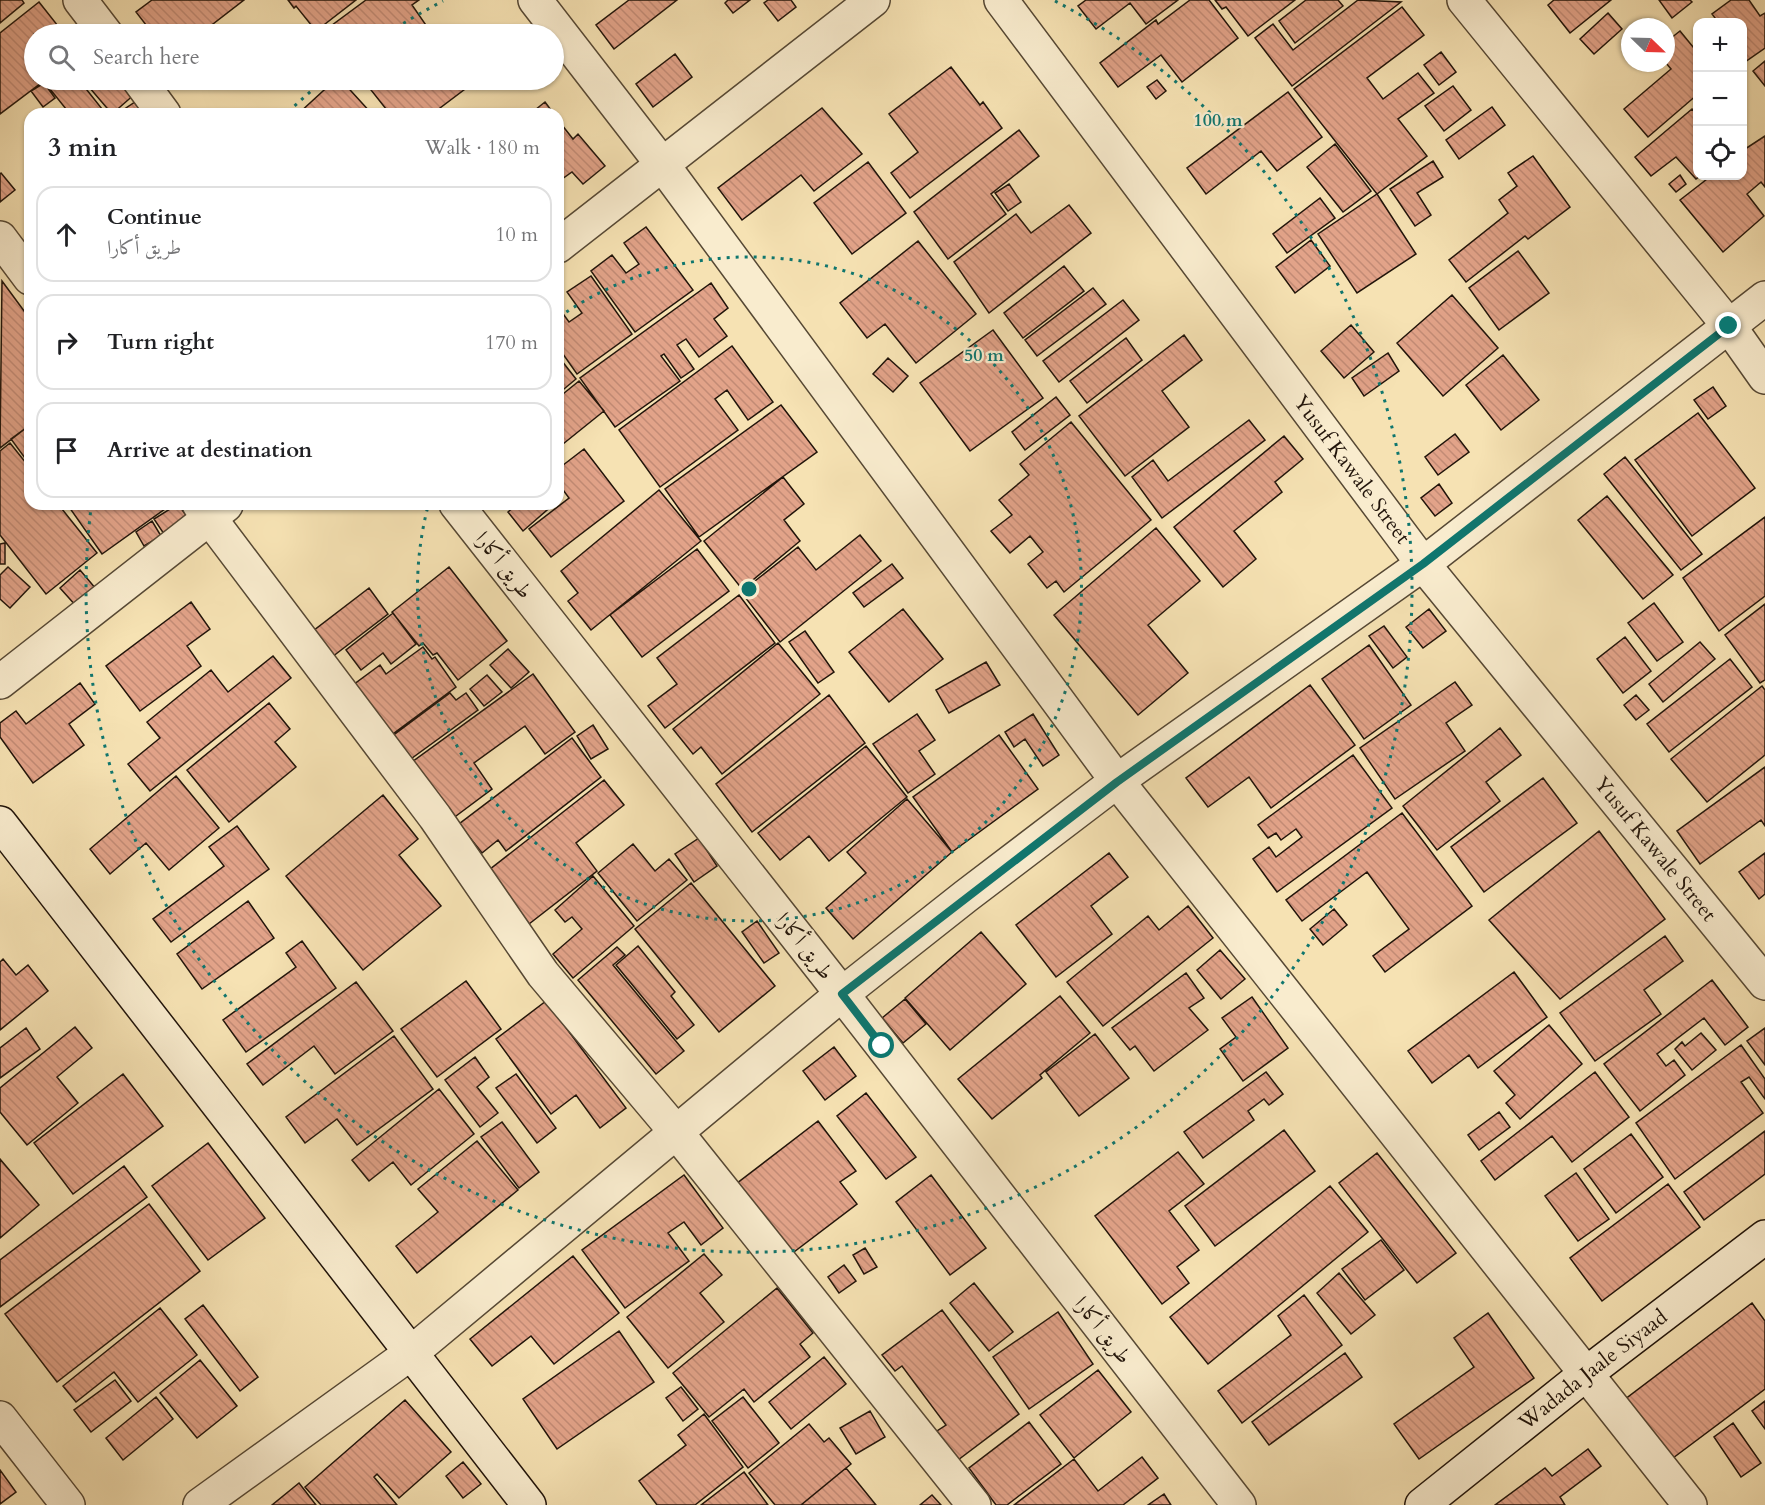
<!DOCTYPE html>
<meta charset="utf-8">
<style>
:root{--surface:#fff;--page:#f6f6f6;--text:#202124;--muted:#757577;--line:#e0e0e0}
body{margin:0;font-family:Cardo,Amiri,serif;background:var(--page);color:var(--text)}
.controls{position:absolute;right:18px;top:18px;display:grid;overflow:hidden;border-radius:12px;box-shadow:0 2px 4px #0004}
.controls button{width:54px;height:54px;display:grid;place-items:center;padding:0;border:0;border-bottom:2px solid var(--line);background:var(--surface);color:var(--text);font:30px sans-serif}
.compass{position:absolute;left:1621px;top:18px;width:54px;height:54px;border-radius:50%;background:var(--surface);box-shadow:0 2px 4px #0004;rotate:113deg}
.stop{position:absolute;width:18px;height:18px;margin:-14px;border:4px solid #0f766e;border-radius:50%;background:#fff}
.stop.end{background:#0f766e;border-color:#fff;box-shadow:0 2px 6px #0008}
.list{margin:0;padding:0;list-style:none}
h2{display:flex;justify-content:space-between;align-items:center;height:78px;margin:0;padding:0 24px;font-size:26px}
h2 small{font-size:20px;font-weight:400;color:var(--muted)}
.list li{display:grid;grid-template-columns:39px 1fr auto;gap:18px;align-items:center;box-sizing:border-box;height:96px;margin:0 12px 12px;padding:0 12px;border:2px solid var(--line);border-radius:18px}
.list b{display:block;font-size:22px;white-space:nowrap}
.list p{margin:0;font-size:20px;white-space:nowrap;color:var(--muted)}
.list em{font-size:20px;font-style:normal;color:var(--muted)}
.icon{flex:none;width:33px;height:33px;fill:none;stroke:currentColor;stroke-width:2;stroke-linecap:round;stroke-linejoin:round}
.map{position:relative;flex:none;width:1765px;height:1505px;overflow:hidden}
.search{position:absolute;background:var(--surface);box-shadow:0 2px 4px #0004;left:24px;top:24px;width:540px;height:66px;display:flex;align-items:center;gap:15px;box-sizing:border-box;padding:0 21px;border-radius:33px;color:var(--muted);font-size:22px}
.panel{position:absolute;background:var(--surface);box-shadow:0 2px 4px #0004;left:24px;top:108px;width:540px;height:402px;border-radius:18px}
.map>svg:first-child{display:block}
.building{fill:url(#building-back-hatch);stroke:#21140a;stroke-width:1.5}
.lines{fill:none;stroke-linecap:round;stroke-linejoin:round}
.street-casing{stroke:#564834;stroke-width:36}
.secondary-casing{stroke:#21140a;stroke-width:36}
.street{stroke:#f9ecce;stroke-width:33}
.secondary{stroke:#f9ecce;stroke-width:33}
.route{stroke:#0f766e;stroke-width:8}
.ring{fill:none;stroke:#0f766e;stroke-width:3;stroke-dasharray:3 6}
.labels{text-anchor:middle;stroke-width:4.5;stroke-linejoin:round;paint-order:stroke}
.street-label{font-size:21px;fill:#21140a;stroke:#f9ecce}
.centre{fill:#0f766e;stroke:#f9ecce;stroke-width:3}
.ring-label{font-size:18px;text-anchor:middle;font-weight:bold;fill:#0f766e;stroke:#f9ecce;stroke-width:4.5;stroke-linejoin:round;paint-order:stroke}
</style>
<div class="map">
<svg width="1765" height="1505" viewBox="0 0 1765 1505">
<defs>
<pattern id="building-back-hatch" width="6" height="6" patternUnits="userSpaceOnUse" patternTransform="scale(1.5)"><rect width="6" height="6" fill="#e2a389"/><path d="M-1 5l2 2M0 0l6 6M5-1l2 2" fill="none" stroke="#c28b75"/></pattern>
</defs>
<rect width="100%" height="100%" fill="#f6e2b3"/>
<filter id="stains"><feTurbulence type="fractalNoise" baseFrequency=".00333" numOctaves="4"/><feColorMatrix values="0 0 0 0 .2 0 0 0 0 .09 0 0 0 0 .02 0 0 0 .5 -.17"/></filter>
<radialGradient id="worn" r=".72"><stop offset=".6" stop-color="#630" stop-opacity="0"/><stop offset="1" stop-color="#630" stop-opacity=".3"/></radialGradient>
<path class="building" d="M0 0H22L24 3 0 23Z
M152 0H244L200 34H153L136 12Z
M288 0H356L316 31 296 6 294 8Z
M366 0H419L412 5 430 31 425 34H320Z
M629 0H677L614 49 596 25Z
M728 0H750L733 13 725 3Z
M768 0H791L796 7 778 21 764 3Z
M1086 0H1178L1146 24 1130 3 1096 29 1078 6Z
M1190 0H1209L1238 38 1182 82 1161 55 1118 87 1100 63 1156 20 1158 24Z
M1215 0H1295L1248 36 1226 7 1222 9Z
M1306 0H1338L1343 6 1295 43 1279 21Z
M1358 0 1401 2 1292 86 1255 38 1273 24 1293 50Z
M1554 0H1611L1570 33 1548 5Z
M1659 0H1690L1692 2 1672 18Z
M1731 0H1749L1760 16 1765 13V48L1742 64V22H1718L1712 14Z
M39 2 62 31 58 34H34V80H45L0 114V33Z
M1402 7 1424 35 1367 78 1383 99 1418 73 1434 93 1398 119 1427 156 1377 194 1294 89Z
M1608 13 1622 29 1594 54 1580 39Z
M1680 31 1698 53V71L1694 74 1698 78V94L1648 137 1624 109 1671 69 1666 63V42Z
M1441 52 1456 72 1439 85 1424 65Z
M675 54 692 77 653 107 636 84Z
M1765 61V86L1753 71Z
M951 67 980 105 983 102 1002 128 910 198 891 173 918 152 889 114Z
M52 80H79L106 114H70L46 84Z
M83 80H125L136 93 112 114Z
M335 80H341L372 114H298Z
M385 80H477L432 114H390L371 90Z
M1157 80 1166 91 1156 99 1147 87Z
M44 83 55 98 43 107 31 91Z
M1453 86 1471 110 1444 131 1425 106Z
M1288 92 1322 137 1277 171 1261 151 1206 194 1187 168Z
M141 98 152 114H126L123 110Z
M545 102 554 114H530Z
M1492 107 1505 125 1459 159 1446 140Z
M822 108 862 154 814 191 801 175 742 220 718 188Z
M1692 109 1698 116V176H1700L1696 179 1676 157 1651 176 1635 157Z
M558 120 573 139 578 134 605 166 583 184 572 172 562 179 558 174Z
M1019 130 1039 156 991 194 1006 214 948 259 914 212Z
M1765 136V187L1761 182 1747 194 1764 216 1723 252 1680 200 1711 176H1742V151Z
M1335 144 1371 191 1343 212 1307 167Z
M1533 156 1570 207 1528 239 1525 236 1466 282 1449 260 1508 213 1499 200 1517 186 1508 173Z
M1433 161 1443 177 1417 193 1431 215 1415 226 1390 189Z
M868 162 906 213 852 254 814 203Z
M1 173 15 190 0 202V174Z
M1680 175 1686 184 1676 192 1669 184Z
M1009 184 1021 202 1008 211 995 193Z
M1377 194 1416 254 1357 293 1318 234Z
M1320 198 1335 218 1287 253 1273 234Z
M1069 205 1091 233 989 313 954 262 1016 214 1031 233Z
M646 227 693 290 635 332 591 271 612 255 626 273 639 264 624 243Z
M1311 240 1330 266 1295 293 1276 267Z
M918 241 976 314 916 363 885 324 867 338 840 303Z
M1518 251 1549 293 1499 330 1469 288Z
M1064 266 1084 291 1023 338 1004 313Z
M591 276 632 334 577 374 558 347V314L561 311 569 322 582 313 567 292Z
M2 281 30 319V425L0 448Z
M711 283 728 308 714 319 727 336 699 357 686 339 677 345 694 369 681 378 664 354 661 356 680 381 615 427 580 378Z
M1093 288 1106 304 1037 356 1025 340Z
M1452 295 1498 348 1443 396 1397 343Z
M1123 300 1139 320 1059 382 1043 361Z
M1351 325 1374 352 1344 378 1321 351Z
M993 330 1043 398 970 451 920 383Z
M1184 335 1202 360 1162 391 1189 427 1125 476 1079 416Z
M1126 338 1142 360 1087 403 1070 381Z
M732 346 773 402 748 420 727 390 715 399 738 430 660 487 619 430Z
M1388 353 1399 371 1364 396 1352 378Z
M1503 355 1539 400 1501 430 1466 385Z
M558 356 576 379 558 394Z
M888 358 908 376 893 392 873 374Z
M579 381 604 411 558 448V398Z
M1713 387 1726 406 1708 419 1694 400Z
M1056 397 1070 415 1025 450 1012 432Z
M781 405 817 452 699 537 665 489Z
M1698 413 1755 488 1692 536 1635 460Z
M1249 420 1265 440 1162 518 1132 477 1153 460 1168 481Z
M1071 422 1151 520 1064 592 1056 581 1047 588 1028 564 1043 552 1030 536 1010 553 991 531 1012 515 999 500 1029 475 1020 464Z
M30 425V465L11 439Z
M1455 434 1469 452 1438 475 1425 457Z
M1284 436 1303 459 1275 482 1282 492 1234 531 1256 559 1223 587 1174 527Z
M10 443 30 468V504H58L97 553 46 594 0 535V451Z
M584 449 624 501 551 557 529 529 569 498 558 483V469Z
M1625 457 1702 554 1681 570 1604 474Z
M783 477 804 504 784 520 800 541 742 589 704 541Z
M1439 484 1452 503 1435 516 1421 498Z
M659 490 701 541 591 630 568 601 578 593 561 571Z
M1607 496 1673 575 1643 599 1578 520Z
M67 504H172L102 554Z
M178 504 188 518 164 534 154 519Z
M517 504H554L523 531 508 512Z
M1765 517V596L1719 631 1683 578Z
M152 521 161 536 144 546 136 532Z
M1156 528 1200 581 1148 625 1188 673 1138 715 1054 615Z
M860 535 881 561 780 642 741 592 798 547 816 570Z
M5 543V564H0V544Z
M697 549 729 591 642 657 610 615Z
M892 564 903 578 864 607 853 593Z
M8 567 30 587 10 608 0 599V575Z
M449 567 507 641 458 680 437 653 433 655 423 643 419 646 392 612Z
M80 570 96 589 77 607 60 588Z
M369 588 388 614 332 657 313 631Z
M739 595 775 643 665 728 648 706 677 684 657 658Z
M191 602 210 629 187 646 201 666 140 711 106 666Z
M1654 603 1683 642 1657 661 1628 623Z
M1765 604V680L1760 683 1725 635Z
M903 609 943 659 889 702 849 652Z
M1429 609 1446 631 1423 648 1406 627Z
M393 613 416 644 391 664 383 653 361 670 346 650Z
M1384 626 1407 657 1393 668 1369 636Z
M805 631 834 672 818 683 789 642Z
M1625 637 1651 671 1623 693 1597 659Z
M1700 642 1715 659 1663 702 1649 684Z
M778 643 820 694 722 774 701 747 693 754 673 729Z
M1369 645 1411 705 1364 739 1322 679Z
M423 647 432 659 435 657 456 687 390 736 353 685 380 665 386 674Z
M508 649 529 672 511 688 490 665Z
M273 656 291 678 150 791 128 764 160 738 147 722 211 670 228 692Z
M1730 659 1752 687 1669 752 1647 724Z
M986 662 1000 685 949 713 936 690Z
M533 674 575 732 545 754 525 726 474 763 492 789 452 819 412 762Z
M487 675 502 692 484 706 470 689Z
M1455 682 1472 705 1446 723 1465 751 1395 799 1360 748Z
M80 683 95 704 69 724 84 745 33 783 0 737V723L16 711 26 724Z
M1310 685 1355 745 1271 808 1249 777 1208 807 1186 778Z
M1762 686 1765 690V755L1707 802 1671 759Z
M450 693 456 700 466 693 478 710 408 761 391 737Z
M829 695 865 743 752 832 716 784Z
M1636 695 1649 710 1636 720 1624 705Z
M269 703 290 729 275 742 296 767 229 822 187 770Z
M917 714 935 740 919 751 935 774 908 793 873 744Z
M1033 714 1059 755 1043 766 1025 739 1014 747 1005 732Z
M593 725 608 749 591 759 577 736Z
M1500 728 1521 755 1486 782 1500 801 1437 850 1403 806Z
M999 735 1038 789 952 852 913 797Z
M572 738 601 777 506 851 498 840 482 853 459 824Z
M866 746 907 797 829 861 809 836 780 860 758 833Z
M1353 755 1392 808 1277 892 1253 859 1269 847 1276 857 1302 837 1296 829 1281 840 1276 833 1268 838 1258 825Z
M1765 767V826L1761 820 1700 864 1677 831Z
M176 776 219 828 169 870 146 843 110 874 90 849Z
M1543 778 1577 823 1484 892 1451 847Z
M604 780 624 805 576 843 597 871 529 924 489 870Z
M383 795 418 839 399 855 441 906 363 970 286 876Z
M907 799 952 852 853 939 826 908 866 873 847 852Z
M1402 813 1472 906 1385 972 1373 956 1409 929 1367 872 1302 921 1286 900Z
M237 826 269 869 171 942 153 919 224 866 209 847Z
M1599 831 1665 919 1560 999 1489 920Z
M699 838 717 866 694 882 675 854Z
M633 844 655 871 669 859 687 880 637 921 598 873Z
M1109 853 1128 877 1091 906 1112 934 1056 977 1016 925Z
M1765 853V894L1759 899 1739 872Z
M593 876 634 926 573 978 553 954 582 929 572 917 565 922 555 910Z
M691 883 775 986 719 1032 635 929Z
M248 901 274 938 202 989 177 954Z
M1188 906 1213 938 1103 1026 1067 982 1148 916 1159 930Z
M1334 909 1347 925 1323 945 1310 929Z
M757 921 779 953 764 963 742 932Z
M981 932 1026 984 950 1050 905 998Z
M1665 936 1683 961 1644 990 1661 1014 1595 1061 1560 1013Z
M302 941 336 988 246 1052 223 1020 296 967 286 953Z
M638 946 675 992 671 996 694 1025 677 1039 616 965Z
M617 947 625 955 613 965 684 1051 656 1074 578 980Z
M1220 950 1245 979 1221 999 1197 970Z
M3 959 16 975 28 965 48 991 0 1030V962Z
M1514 972 1547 1017 1478 1068 1469 1055 1432 1083 1408 1051Z
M1186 973 1204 998 1189 1008 1208 1030 1154 1071 1135 1046 1130 1050 1112 1028Z
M1712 980 1748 1027 1725 1045 1704 1018 1657 1054 1666 1066 1674 1060 1685 1075 1640 1111 1604 1064Z
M466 981 501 1029 437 1077 401 1029Z
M356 982 393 1031 335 1074 314 1046 263 1085 247 1064Z
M1060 996 1090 1033 1040 1075 1042 1078 992 1119 958 1079Z
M1252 997 1288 1048 1243 1081 1220 1049 1236 1037 1222 1018Z
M905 999 926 1024 903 1043 882 1018Z
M546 1001 626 1108 600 1128 576 1095 551 1114 496 1039Z
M1549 1025 1582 1064 1520 1119 1506 1103 1515 1095 1494 1071Z
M75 1027 92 1048 57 1077 78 1103 27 1145 0 1112V1088Z
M26 1028 40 1049 0 1078V1048Z
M1765 1028V1065L1747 1041Z
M1701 1033 1716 1050 1692 1070 1675 1049 1682 1042 1685 1046Z
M1095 1034 1129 1078 1079 1116 1046 1072Z
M394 1036 433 1089 357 1145 337 1119 305 1143 286 1117Z
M1741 1045 1765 1079V1099L1749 1077 1741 1082 1763 1113 1675 1179 1636 1123Z
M834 1047 856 1076 825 1100 803 1071Z
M475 1057 489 1077 477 1087 498 1113 480 1127 445 1080Z
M1266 1072 1283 1094 1269 1105 1264 1099 1248 1111 1254 1120 1203 1158 1184 1132Z
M1595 1072 1629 1117 1572 1162 1552 1136 1495 1180 1481 1161Z
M123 1074 163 1126 73 1194 34 1143Z
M516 1074 556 1128 537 1143 496 1088Z
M439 1089 474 1134 411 1185 393 1162 369 1181 352 1160Z
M866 1093 916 1157 886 1179 837 1116Z
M1499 1112 1510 1127 1479 1150 1468 1135Z
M818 1121 856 1171 840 1182 857 1204 790 1255 736 1184Z
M502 1122 539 1172 519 1188 481 1137Z
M1284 1130 1315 1171 1215 1246 1185 1206Z
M1765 1131V1174L1704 1220 1684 1192Z
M1631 1134 1663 1177 1616 1213 1584 1169Z
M477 1141 518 1190 417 1273 396 1246 438 1212 418 1189Z
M208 1143 265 1218 208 1260 152 1186Z
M1178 1152 1204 1184 1169 1211 1199 1250 1177 1267 1189 1283 1162 1304 1095 1216Z
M1377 1153 1456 1253 1417 1283 1339 1183Z
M0 1159 39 1205 0 1238Z
M124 1166 147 1197 0 1307V1260Z
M1576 1173 1609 1219 1578 1241 1545 1196Z
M684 1175 723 1228 701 1245 684 1222 668 1233 689 1261 625 1308 582 1250Z
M931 1175 986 1248 950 1275 896 1202Z
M1668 1184 1700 1227 1602 1301 1570 1258Z
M1330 1186 1368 1232 1208 1364 1170 1317Z
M149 1204 200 1271 57 1382 5 1314Z
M1381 1240 1404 1270 1365 1300 1342 1269Z
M865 1248 877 1267 864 1274 853 1255Z
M704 1254 722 1275 700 1293 724 1322 668 1368 627 1317Z
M573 1256 619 1313 554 1364 531 1336 492 1366 470 1339Z
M844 1265 856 1281 839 1293 828 1277Z
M1339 1273 1375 1315 1351 1334 1317 1293Z
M974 1283 1013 1332 989 1351 950 1303Z
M777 1288 813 1333 800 1344 810 1357 754 1402 744 1389 709 1417 673 1373Z
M1304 1295 1342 1345 1242 1423 1218 1391 1291 1335 1278 1316Z
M1752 1303 1765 1321V1389L1669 1461 1624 1400Z
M203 1305 258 1377 240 1391 185 1319Z
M160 1308 197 1355 138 1402 114 1372 76 1402 63 1386Z
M942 1310 1019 1414 958 1460 937 1431 946 1425 902 1366 895 1371 882 1355Z
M1058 1312 1093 1364 1029 1409 993 1357Z
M1488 1313 1534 1378 1419 1459 1394 1424 1474 1367 1454 1338Z
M619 1331 654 1382 557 1449 523 1399Z
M1345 1353 1362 1377 1269 1445 1252 1422Z
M824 1357 846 1384 791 1429 769 1402Z
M200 1360 237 1406 197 1438 160 1393Z
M1098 1370 1131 1412 1074 1458 1040 1415Z
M115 1380 131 1401 91 1432 74 1410Z
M681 1387 698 1409 683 1421 666 1398Z
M156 1397 173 1419 123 1460 106 1438Z
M743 1397 779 1443 748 1468 712 1421Z
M405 1400 451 1452 399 1498 377 1474 374 1477 397 1505H321L305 1487Z
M1765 1401V1429L1752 1411Z
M870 1411 885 1437 856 1454 840 1428Z
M704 1414 743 1467 695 1505H657L639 1481 686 1445 678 1435Z
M1029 1422 1061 1464 1007 1505H996L969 1468Z
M1733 1423 1761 1463 1741 1477 1714 1437Z
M809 1424 824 1442 829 1438 851 1464 801 1505H775L749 1473Z
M1588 1449 1601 1466 1560 1497 1565 1505H1495L1545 1468 1552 1476Z
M1142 1457 1158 1478 1123 1505H1014L1074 1459 1098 1491Z
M463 1462 481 1484 463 1498 446 1476Z
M846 1468 876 1505H801Z
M0 1470 16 1492 0 1504Z
M744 1472 768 1505H701Z
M299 1483 316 1505H272Z
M1164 1494 1171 1505H1148Z
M932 1495 941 1505H920Z"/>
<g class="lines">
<defs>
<g id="street">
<path d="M80 0 106 34"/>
<path d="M535 0 662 164 1117 781 1690 1505"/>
<path id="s1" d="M1001 0 1423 564 1765 983"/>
<path d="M1464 0 1729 326 1765 377"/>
<path d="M139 80 164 114"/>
<path d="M0 238 30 278"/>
<path d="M558 246 873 0"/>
<path d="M199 504 435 817 543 974 677 1133 974 1505"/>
<path d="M456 504 842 994 1239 1505"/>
<path d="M0 682 226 505"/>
<path d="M0 1418 68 1505"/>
<path d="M200 1505 411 1353 842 994 966 896 1117 781 1423 564 1765 298"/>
</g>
<g id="secondary">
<path d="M0 823 529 1505"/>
<path id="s2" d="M1422 1505 1587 1373 1765 1237"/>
</g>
</defs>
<use href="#street" class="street-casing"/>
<use href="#secondary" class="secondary-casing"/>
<use href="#street" class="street"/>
<use href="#secondary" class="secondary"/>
</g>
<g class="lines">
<path class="route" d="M882 1046 842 994 1117 782 1423 564 1729 326"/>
</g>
<g class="ring">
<path d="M559 317A332 332 0 1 1 428 506"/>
<path d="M288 112A663 663 0 0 1 323 81M388 33A663 663 0 0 1 443 1M1055 1A663 663 0 1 1 91 508"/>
</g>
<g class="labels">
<g class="street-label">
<text dy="7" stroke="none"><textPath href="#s1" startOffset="586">Yusuf Kawale Street</textPath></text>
<text transform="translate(504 565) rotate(52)" y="7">طريق أكارا</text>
<text dy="7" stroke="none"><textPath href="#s1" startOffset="1072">Yusuf Kawale Street</textPath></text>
<text transform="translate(805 946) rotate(52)" y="7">طريق أكارا</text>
<text transform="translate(1103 1330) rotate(52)" y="7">طريق أكارا</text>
<text dy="7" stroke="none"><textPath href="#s2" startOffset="218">Wadada Jaale Siyaad</textPath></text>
</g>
</g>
<circle cx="749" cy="589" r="9" class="centre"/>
<g class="ring-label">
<text x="1218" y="126">100 m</text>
<text x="984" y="361">50 m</text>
</g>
<rect width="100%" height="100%" filter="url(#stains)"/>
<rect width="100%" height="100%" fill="url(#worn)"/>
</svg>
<div class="controls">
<button>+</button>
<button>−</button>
<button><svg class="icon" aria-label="locate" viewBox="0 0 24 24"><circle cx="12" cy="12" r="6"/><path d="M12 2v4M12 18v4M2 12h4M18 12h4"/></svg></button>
</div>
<svg class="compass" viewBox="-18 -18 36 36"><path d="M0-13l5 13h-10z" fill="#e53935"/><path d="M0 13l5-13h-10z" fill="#757577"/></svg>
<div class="stop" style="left:882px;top:1046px"></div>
<div class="stop end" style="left:1729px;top:326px"></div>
<div class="search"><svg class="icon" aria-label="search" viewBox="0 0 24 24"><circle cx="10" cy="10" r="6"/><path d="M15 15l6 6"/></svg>Search here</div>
<section class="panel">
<h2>3 min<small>Walk · 180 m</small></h2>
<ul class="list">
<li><svg class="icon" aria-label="ahead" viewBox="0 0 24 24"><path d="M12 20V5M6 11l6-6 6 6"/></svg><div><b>Continue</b><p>طريق أكارا</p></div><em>10 m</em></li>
<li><svg class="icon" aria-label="right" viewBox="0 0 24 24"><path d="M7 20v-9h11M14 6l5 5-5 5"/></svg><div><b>Turn right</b></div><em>170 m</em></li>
<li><svg class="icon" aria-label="arrive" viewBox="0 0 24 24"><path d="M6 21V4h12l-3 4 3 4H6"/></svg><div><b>Arrive at destination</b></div></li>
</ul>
</section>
</div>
